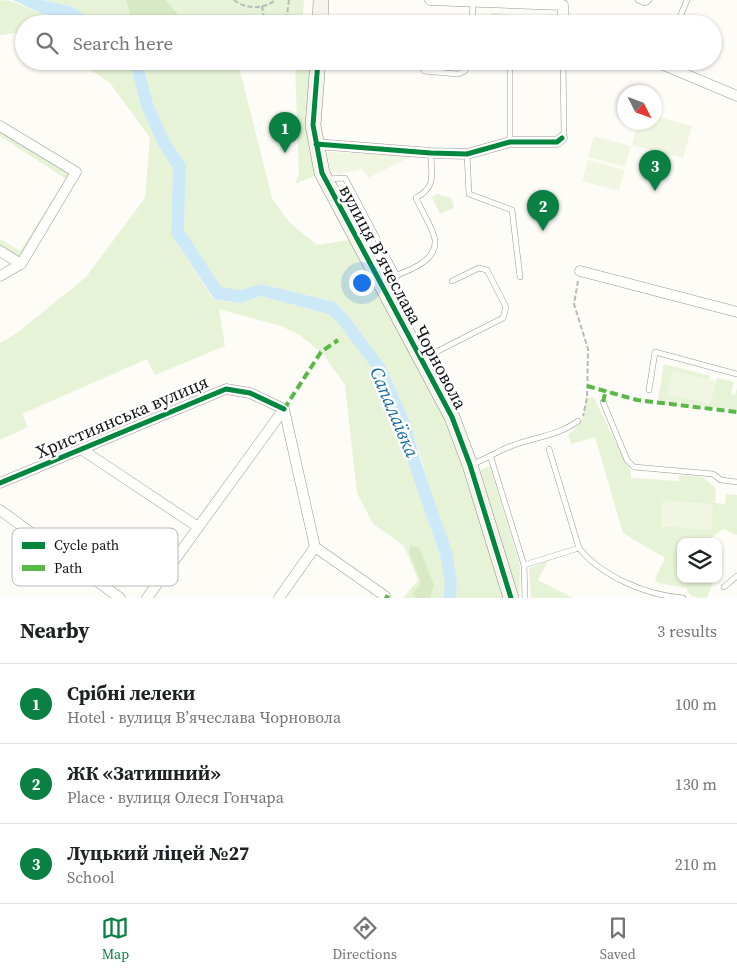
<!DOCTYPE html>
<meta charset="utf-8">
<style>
:root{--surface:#fff;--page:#f6f6f6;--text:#202124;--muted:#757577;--line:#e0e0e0;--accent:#0b8043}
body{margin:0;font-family:"Source Serif 4",serif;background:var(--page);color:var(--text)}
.controls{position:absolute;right:15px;bottom:15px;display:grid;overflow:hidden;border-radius:10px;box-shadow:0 1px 4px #0004}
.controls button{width:45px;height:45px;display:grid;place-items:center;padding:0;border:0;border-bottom:1px solid var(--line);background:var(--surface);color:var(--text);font:25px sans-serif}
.compass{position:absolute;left:617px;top:85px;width:45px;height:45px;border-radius:50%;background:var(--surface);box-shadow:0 1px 4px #0004;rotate:132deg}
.you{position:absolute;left:361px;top:282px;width:18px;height:18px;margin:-12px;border:4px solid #fff;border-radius:50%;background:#1a73e8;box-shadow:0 0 0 8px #1a73e833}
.badge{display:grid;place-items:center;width:32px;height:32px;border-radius:50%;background:var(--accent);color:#fff;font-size:16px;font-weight:700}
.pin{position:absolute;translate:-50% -41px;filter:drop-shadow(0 1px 2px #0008)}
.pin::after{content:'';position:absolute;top:26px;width:18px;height:15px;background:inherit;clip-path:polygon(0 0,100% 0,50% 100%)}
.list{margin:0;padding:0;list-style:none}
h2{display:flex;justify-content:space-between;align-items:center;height:65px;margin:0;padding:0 20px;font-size:21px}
h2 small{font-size:16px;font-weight:400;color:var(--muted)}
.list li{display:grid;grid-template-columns:32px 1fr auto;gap:15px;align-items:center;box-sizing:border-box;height:80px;padding:0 20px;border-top:1px solid var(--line)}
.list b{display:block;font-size:19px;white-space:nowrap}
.list p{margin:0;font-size:16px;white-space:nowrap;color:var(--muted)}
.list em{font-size:16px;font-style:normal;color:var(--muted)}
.icon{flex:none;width:28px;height:28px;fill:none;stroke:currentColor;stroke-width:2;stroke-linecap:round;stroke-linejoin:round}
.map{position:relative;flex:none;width:737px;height:598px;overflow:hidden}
.search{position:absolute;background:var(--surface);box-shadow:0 1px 4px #0004;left:15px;right:15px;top:15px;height:55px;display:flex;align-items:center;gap:12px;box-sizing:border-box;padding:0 18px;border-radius:28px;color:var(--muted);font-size:19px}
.sheet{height:305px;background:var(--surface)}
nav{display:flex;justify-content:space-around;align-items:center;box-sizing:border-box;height:70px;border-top:1px solid var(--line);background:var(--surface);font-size:14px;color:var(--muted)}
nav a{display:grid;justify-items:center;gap:2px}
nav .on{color:var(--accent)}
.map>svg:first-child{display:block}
.green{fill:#e7f3d7}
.forest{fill:#d8eac5}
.pitch{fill:#f0f6e1}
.water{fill:#cde8f7}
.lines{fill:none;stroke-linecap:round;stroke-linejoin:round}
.lane-casing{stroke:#979795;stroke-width:6}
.street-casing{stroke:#979795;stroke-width:11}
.secondary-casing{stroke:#8e8d8b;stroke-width:16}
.path{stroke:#b9b9b8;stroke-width:2;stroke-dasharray:5 2.5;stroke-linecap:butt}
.lane{stroke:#fffffe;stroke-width:5}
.street{stroke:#fffffe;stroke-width:10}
.secondary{stroke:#f6f4eb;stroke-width:15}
.quiet{stroke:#58b947;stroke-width:4;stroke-dasharray:8 4;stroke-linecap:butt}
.cycleway-casing{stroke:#fff;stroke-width:8}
.cycleway{stroke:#00873e;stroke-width:5}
.labels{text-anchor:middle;stroke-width:5;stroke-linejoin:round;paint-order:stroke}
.street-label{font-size:18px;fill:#111;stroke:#fff}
.water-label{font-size:19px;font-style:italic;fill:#1768a6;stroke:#fff}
.key{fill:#fff;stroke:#b8b8b8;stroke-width:1}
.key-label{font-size:14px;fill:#111}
</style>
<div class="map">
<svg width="737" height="598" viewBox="0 0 737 598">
<rect width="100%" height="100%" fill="#fdfcf7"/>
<path class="green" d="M0 0C17 0 26 9 41 13 53 17 65 16 75 24H24V32L0 35Z
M42 0H304L302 24H96L74 7Z
M491 13 534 16 552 14 554 22 491 21Z
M77 61H124L131 66 141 107 159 147 173 168 171 234 213 299 241 303 261 296 328 314 337 322 374 371 399 428 409 466 440 555 445 583 443 598H403L418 580 404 546 373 524 357 493 345 385 323 354 301 336 281 326 219 309 225 346 155 375 147 359 22 414 28 427 0 440V343L17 333 86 277 145 198 150 138 110 83Z
M142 61H253L239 67 272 198 289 222 317 245 349 240 374 283 447 420 504 598H456L457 582 411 424 385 365 346 313 335 302 261 284 240 290 221 288 184 230 186 164 170 141 153 103Z
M295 61H313L317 175 295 184 299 174Z
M0 130 71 173 19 259 0 247V239L20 251 66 179 0 136Z
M437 194 451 198 454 205 453 208 440 214 432 197Z
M664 364 710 376 709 380 673 371 668 394 710 404 717 378 734 382 731 394 735 395 737 388V410L658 400Z
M586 397 594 398 631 472V478L679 481V475L703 477 716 489 715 503 725 504 726 494 737 495V535L723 529 706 542H681V579H704L712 584 707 598C698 598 689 598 686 588L658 583 655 579 665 558 623 533 595 437 571 444 568 434C584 425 584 414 586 397Z
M490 466 520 566 519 598 480 470Z
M548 561 538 580 573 598H531L529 568Z"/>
<path class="forest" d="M126 0H165L187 24H133Z
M410 546 419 547 434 585 430 598H417L412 594 421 583 409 552Z"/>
<path class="pitch" d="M655 116 692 126 683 158 632 145 638 123 654 122Z
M594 136 631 146 625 167 588 157Z
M330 152 412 156 368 178 362 169 339 174 331 171 327 155Z
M588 160 625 170 619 191 582 181Z
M673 371 716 381 710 404 667 394Z
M663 500 713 504 711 530 661 526Z"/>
<path class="water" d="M13 0H42L74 7 96 24H75L68 19 40 13Z
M124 61H142L153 103 170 141 186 164 184 230 221 287 240 290 261 284 335 302 346 313 385 365 411 424 421 462 452 551 457 582 456 598H443L445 583 440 555 409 466 399 428 374 371 337 322 328 314 261 296 241 303 214 299 171 234 173 168 159 147 141 107 131 67Z"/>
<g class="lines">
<defs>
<path id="lane" d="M638 0 645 3 649 0
M472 24 473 3
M677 24 687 0
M420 61 424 71 458 74 465 71 469 61
M319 65 331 64 335 61
M562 138 564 132 563 61
M510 142V61
M467 154 469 194 512 210 520 277
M328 179 345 178 396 274
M383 281C399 273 437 265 435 240 434 230 420 208 416 198 437 186 431 175 431 153
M422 359 503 318 506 307 487 270 479 268 452 281
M649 390 655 352 737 374
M603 402 627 460 634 467 713 474 721 480 737 482
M549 449 579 548C602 577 647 595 683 598
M491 458 524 565
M472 464C484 460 493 454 504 449 527 438 557 437 578 421
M724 587 737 576
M525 598 524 565 579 548"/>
<path id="street" d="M430 0 563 5V24
M654 61 737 96
M0 126 76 172 21 264 0 276
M316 144 431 153 467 154 510 142H557L562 138
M0 251 21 264
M580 271 737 312
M284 409 315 547 385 596
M81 449 198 527
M0 483 226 389 250 393 284 409
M0 510 120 598
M147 598 284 409
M279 598 315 547"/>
<path id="secondary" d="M320 24 321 0
M318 61 313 125 322 173 452 417 470 465 511 598"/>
</defs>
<use href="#lane" class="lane-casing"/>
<use href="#street" class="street-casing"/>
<use href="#secondary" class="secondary-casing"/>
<path class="path" d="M234 0C245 9 264 10 275 0
M262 6 265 24
M279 24 287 15 289 0
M578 281 574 304 588 349 587 398 583 416"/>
<use href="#lane" class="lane"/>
<use href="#street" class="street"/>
<use href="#secondary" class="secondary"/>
<path class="quiet" d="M587 386 637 400 737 412
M603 402 606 390
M284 409 321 352 338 340
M385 596 389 598"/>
<defs>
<path id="cycleway" d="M318 61 313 125 322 173 452 417 470 465 511 598
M316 144 431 153 467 154 510 142H557L562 138
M0 483 226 389 250 393 284 409"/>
</defs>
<use href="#cycleway" class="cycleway-casing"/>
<use href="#cycleway" class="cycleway"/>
</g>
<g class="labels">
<g class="street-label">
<text transform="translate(403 297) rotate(62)" y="6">вулиця Вʼячеслава Чорновола</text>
<text transform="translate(122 417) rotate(-23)" y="6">Християнська вулиця</text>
</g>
<g class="water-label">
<text transform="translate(395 412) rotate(67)" y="7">Сапалаївка</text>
</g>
</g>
<rect x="12" y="528" width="166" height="58" rx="8" class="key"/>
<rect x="22" y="542" width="23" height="7" fill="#00873e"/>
<rect x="22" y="565" width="23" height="6" fill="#58b947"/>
<g class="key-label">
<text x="54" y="550">Cycle path</text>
<text x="54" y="573">Path</text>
</g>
</svg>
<div class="controls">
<button><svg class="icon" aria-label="layers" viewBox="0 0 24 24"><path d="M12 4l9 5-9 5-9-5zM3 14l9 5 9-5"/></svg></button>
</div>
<svg class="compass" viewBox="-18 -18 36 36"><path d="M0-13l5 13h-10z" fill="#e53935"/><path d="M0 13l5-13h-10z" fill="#757577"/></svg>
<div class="you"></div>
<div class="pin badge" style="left:285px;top:153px">1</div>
<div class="pin badge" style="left:543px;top:231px">2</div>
<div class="pin badge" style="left:655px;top:191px">3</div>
<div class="search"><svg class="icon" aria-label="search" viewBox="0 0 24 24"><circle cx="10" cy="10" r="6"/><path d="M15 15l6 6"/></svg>Search here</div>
</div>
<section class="sheet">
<h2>Nearby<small>3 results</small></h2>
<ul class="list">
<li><span class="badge">1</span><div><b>Срібні лелеки</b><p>Hotel · вулиця Вʼячеслава Чорновола</p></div><em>100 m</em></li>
<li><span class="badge">2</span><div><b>ЖК «Затишний»</b><p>Place · вулиця Олеся Гончара</p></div><em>130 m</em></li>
<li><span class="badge">3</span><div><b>Луцький ліцей №27</b><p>School</p></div><em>210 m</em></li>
</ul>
</section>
<nav>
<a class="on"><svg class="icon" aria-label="map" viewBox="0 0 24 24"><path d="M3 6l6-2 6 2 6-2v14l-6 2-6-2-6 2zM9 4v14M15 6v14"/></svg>Map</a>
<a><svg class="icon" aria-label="directions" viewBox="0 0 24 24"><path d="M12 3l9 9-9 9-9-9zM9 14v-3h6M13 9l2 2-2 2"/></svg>Directions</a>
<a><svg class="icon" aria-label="saved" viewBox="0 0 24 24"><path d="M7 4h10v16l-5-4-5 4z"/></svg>Saved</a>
</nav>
